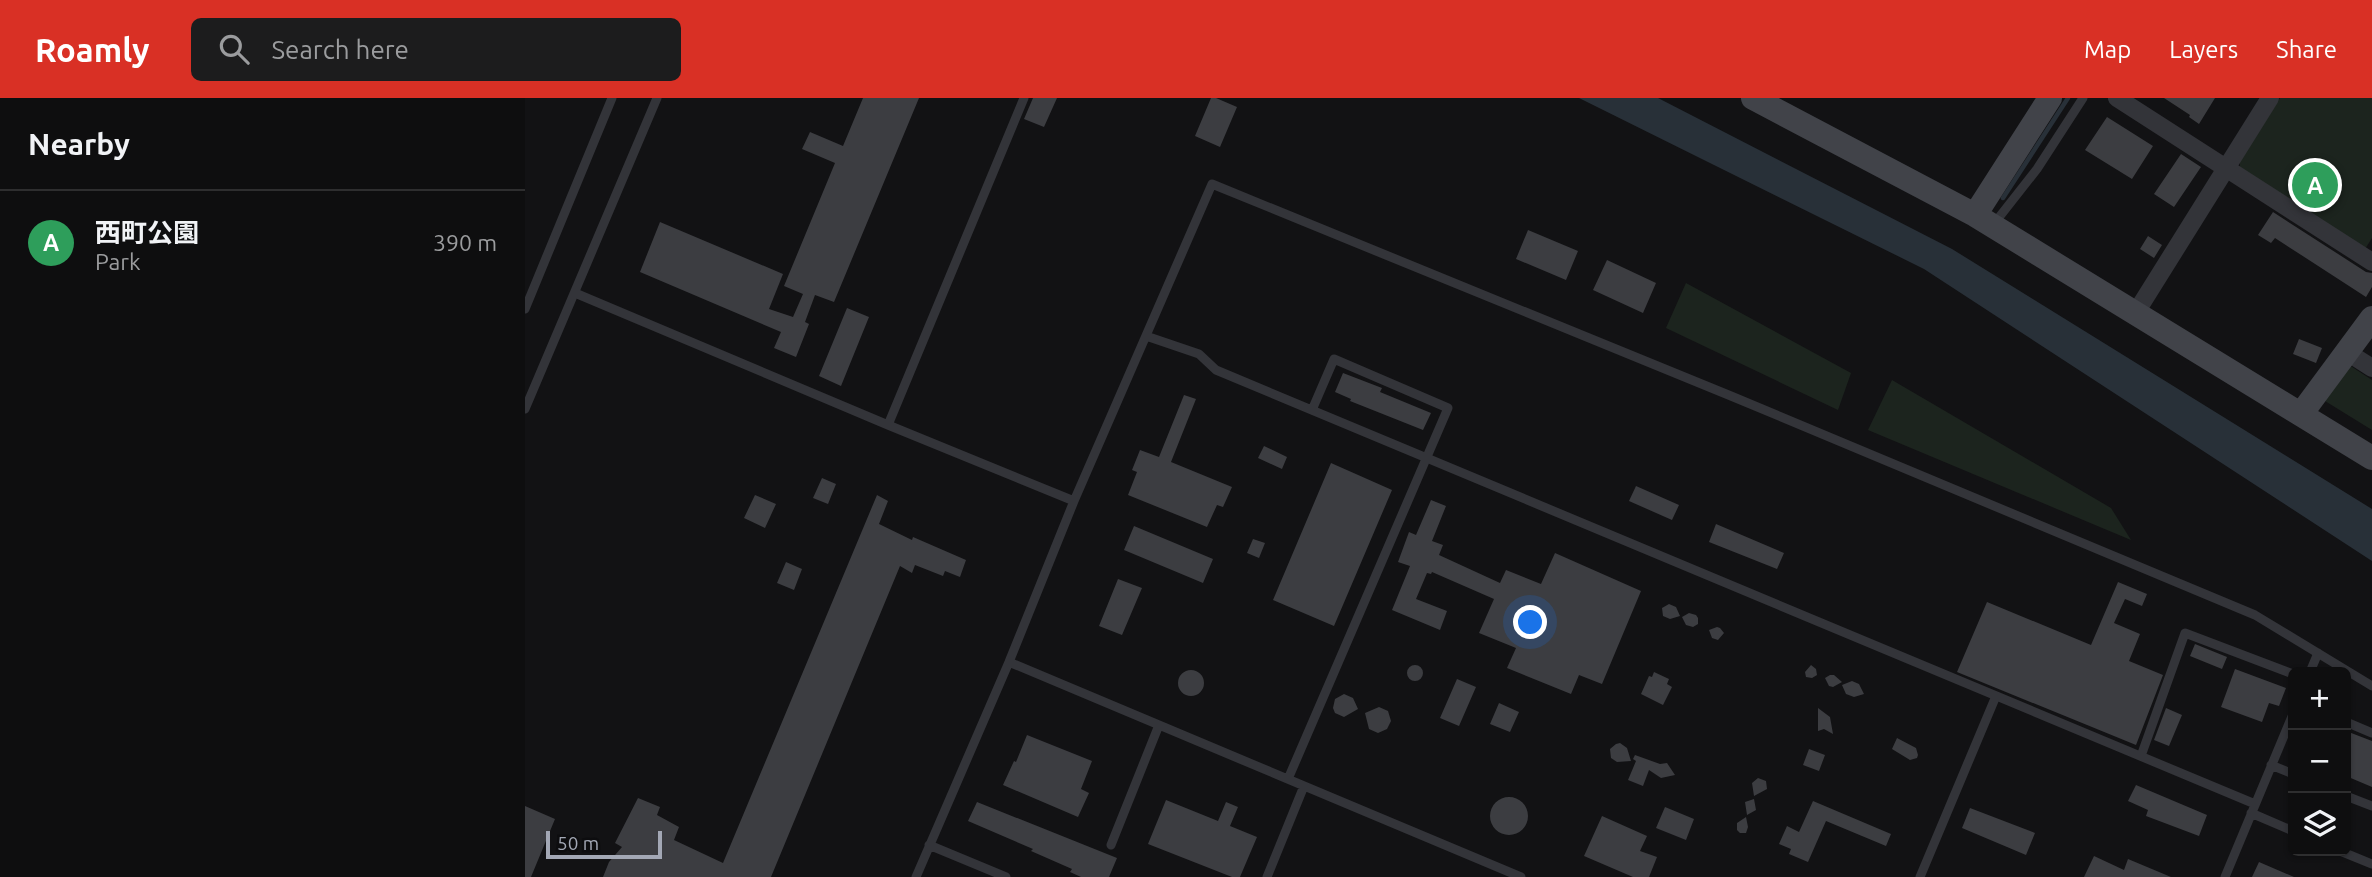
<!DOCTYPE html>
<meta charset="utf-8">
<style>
:root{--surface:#0e0e0f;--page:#1c1c1d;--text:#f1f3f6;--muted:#9b9c9e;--line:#2e2e2f;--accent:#d93025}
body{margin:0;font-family:Ubuntu,"Noto Sans JP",sans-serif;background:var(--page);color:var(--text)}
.controls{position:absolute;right:21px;bottom:21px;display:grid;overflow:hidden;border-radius:10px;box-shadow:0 2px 5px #0004}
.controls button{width:63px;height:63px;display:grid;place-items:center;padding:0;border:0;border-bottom:2px solid var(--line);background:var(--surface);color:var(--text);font:35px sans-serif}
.scale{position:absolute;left:21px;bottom:18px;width:116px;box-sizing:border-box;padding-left:7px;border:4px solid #a3a8b5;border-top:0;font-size:19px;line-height:24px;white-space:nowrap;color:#a3a8b5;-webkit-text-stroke:5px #0d0d0f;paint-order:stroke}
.you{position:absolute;left:1006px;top:525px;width:24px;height:24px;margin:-18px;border:5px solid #fff;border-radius:50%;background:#1a73e8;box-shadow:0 0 0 10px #1a73e833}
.badge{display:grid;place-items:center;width:46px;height:46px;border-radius:50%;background:var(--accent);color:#fff;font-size:23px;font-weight:700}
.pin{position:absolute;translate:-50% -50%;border:4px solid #fff;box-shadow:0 2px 7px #0006}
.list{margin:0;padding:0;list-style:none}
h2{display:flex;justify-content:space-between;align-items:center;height:91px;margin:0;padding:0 28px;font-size:30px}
h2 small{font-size:23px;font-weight:400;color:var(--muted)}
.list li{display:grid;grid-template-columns:46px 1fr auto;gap:21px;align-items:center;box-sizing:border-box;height:105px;padding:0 28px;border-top:2px solid var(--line)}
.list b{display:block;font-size:26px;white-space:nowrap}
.list p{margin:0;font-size:23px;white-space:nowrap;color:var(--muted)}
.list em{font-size:23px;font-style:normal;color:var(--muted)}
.icon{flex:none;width:38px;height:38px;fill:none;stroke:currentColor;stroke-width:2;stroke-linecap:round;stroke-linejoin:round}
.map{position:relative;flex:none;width:1847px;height:779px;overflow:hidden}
header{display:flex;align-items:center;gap:42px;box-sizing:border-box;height:98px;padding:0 35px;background:var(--accent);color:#fff}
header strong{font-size:33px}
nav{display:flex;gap:38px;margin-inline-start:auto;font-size:24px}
.search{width:490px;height:63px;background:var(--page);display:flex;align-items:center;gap:18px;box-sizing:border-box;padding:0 24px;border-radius:10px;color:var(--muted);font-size:26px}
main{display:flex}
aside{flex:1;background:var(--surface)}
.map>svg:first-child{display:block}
.green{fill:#1c241e}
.water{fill:#283038}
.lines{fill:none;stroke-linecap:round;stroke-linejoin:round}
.stream{stroke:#283038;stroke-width:4.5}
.building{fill:#3c3d41}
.lane{stroke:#333439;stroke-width:9}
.street{stroke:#333439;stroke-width:18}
.secondary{stroke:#414349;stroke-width:24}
</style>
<header>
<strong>Roamly</strong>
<div class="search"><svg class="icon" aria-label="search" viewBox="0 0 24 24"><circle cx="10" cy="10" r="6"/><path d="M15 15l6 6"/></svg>Search here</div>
<nav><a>Map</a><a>Layers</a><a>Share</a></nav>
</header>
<main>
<aside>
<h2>Nearby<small></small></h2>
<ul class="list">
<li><span class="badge" style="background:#2e9e5b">A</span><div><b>西町公園</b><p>Park</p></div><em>390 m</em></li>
</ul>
</aside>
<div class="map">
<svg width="1847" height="779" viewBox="0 0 1847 779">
<rect width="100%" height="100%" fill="#121214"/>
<path class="green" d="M1755 0H1847V140L1840 151 1715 71V63Z
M1161 185 1326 275 1313 312 1141 230Z
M1824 267 1847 282V332L1800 303Z
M1367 282 1586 410 1606 442 1343 332Z"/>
<path class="water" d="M1054 0H1133L1427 151 1847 411V463L1399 171Z"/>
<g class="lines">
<path class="stream" d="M1478 100 1543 0"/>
</g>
<path class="building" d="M338 0H394L309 204 290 197 280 224 284 226 271 259 249 250 256 234 115 174 135 124 258 176 244 211 268 219 278 196 259 188 310 65 277 51 285 34 318 48Z
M508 0H532L519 29 499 21Z
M686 0H691L712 9 695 49 670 38Z
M1639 0H1690L1674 26 1664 19 1665 17Z
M1582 19 1628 48 1607 81 1560 52Z
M1656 56 1676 69 1649 109 1629 96Z
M1748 114 1841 174 1847 175V189L1841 199 1750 140 1746 145 1733 137Z
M1003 132 1053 153 1041 182 991 161Z
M1623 138 1637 147 1629 160 1615 151Z
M1082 162 1131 185 1118 215 1068 192Z
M322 210 344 219 316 288 294 278Z
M1774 241 1797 250 1791 265 1768 256Z
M818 275 857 290 855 294 906 315 898 332 825 303 826 301 810 294Z
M659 297 671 301 646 364 707 389 698 409 692 407 682 429 603 397 612 374 607 372 615 352 634 359Z
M739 348 762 359 757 371 733 360Z
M806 365 867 392 809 528 748 502Z
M297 380 311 386 303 406 288 400Z
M1111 388 1154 407 1147 422 1104 403Z
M230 397 251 406 240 430 219 420Z
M352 397 363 403 354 426 387 442 388 439 441 462 435 479 420 473 418 478 390 467 387 475 375 468 246 779H78L84 764 97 749 90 745 113 700 135 709 132 717 154 729 149 742 198 765Z
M906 402 921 408 907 443 918 447 914 457 975 485 981 472 1016 486 1030 455 1116 493 1077 586 1054 577 1046 596 982 570 991 550 954 535 969 501 907 474 906 476 902 475 891 501 922 513 915 532 867 512 885 468 873 464 884 434 891 437Z
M1191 426 1259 455 1252 471 1184 444Z
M609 428 688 461 678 485 599 452Z
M728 441 740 445 734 460 722 455Z
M261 464 277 471 269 492 252 485Z
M593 481 617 490 597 537 574 528Z
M1593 484 1622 496 1617 508 1600 501 1589 525 1615 536 1604 563 1638 577 1611 647 1432 574 1462 504 1566 547Z
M1144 506 1151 509 1155 518 1145 521 1138 518 1137 510Z
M1164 515 1171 517 1173 520V526L1168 529 1161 527 1157 519Z
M1192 529 1195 530 1199 535 1193 542 1187 540 1184 532Z
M1670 546 1702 559 1697 571 1665 558Z
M1286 567 1291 571 1292 577 1287 580 1281 579 1280 574Z
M882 575a8 8 0 1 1 16 0a8 8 0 1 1-16 0Z
M1710 571 1761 590 1754 608 1744 605 1737 624 1696 609Z
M653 585a13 13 0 1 1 26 0a13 13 0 1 1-26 0Z
M1129 574 1144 581 1142 586 1147 589 1138 607 1116 596 1124 578 1127 579Z
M1305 577H1309L1317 584 1308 589 1304 588 1300 580Z
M932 581 951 589 934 628 915 620Z
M1327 583 1334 586 1339 596 1329 599 1321 596 1317 587Z
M819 596 828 600 833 611 819 619 810 615 808 610 810 601Z
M974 605 994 614 985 634 965 626Z
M854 609 863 613 866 623 862 631 853 635 844 631 840 615Z
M1293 610 1305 619 1308 636 1299 631 1293 633Z
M1641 610 1657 617 1644 648 1629 642Z
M1821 633 1847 643V689L1821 678Z
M502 637 567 663 556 691 564 695 553 719 478 687 489 663 491 664Z
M1372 640 1391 650 1393 657 1392 660 1385 662 1367 651Z
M1095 645 1102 650 1106 663 1092 664 1086 660 1085 651 1091 646Z
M1284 651 1300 657 1294 673 1278 667Z
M1110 657 1135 666 1142 665 1150 677 1136 680 1124 672 1118 688 1103 682 1111 663 1108 661Z
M1233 680 1241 683 1242 691 1229 698 1227 685Z
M1611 687 1682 717 1674 738 1621 718 1623 712 1603 703Z
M965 718a19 19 0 1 1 38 0a19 19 0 1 1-38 0Z
M1229 701 1231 712 1222 717 1220 704Z
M641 702 693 723 701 704 713 709 705 728 732 739 715 779H707L623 746Z
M1288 703 1366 736 1361 748 1301 723 1283 764 1264 756 1266 751 1254 746 1262 728 1274 734Z
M452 704 592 760 584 779H556L545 774 547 771 506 753 508 751 443 723Z
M0 708 30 721 6 779H0Z
M1140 709 1169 721 1161 742 1131 730Z
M1445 710 1510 735 1501 757 1437 730Z
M1077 718 1122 738 1115 753 1132 759 1124 779H1108L1059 758Z
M1221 719 1223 729 1221 735H1215L1212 732V725Z
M1569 758 1599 772 1603 761 1646 779H1559Z
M1734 764 1769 779H1727Z"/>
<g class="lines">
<path class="lane" d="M1468 127 1512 71 1558 0
M50 195 363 327 549 403
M0 211 87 0
M621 238 674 256 691 272 1730 706
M0 311 132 0
M363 327 499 0
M484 564 996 779
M1785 574 1793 555
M1821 624 1847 635
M1616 658 1660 535 1768 576
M1746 667 1768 676
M763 681 923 310 809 261 787 312
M1821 698 1847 708
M1726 715 1768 733
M404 747 481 779
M586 747 634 627
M1815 753 1847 766
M391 779 484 564 549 403 687 86 1206 298 1730 517 1847 588
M742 779 779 688
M1395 779 1471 598
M1700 779 1768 616"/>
<path class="street" d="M1592 0 1847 164
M1610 216 1745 0
M1822 254 1847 270"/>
<path class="secondary" d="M1228 0 1450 117 1847 360
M1450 117 1525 0
M1776 316 1847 220"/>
</g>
</svg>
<div class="controls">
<button>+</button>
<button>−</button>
<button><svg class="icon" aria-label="layers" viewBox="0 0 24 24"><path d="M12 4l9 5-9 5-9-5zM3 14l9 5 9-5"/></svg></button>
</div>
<div class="scale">50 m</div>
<div class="you"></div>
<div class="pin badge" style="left:1790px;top:87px;background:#2e9e5b">A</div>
</div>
</main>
